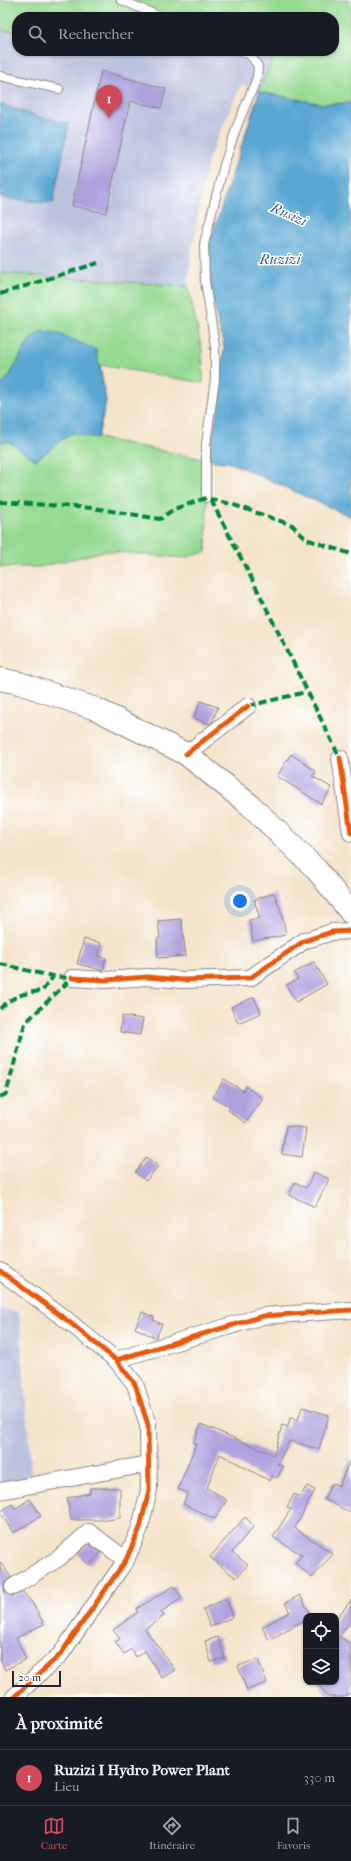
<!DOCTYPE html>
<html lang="fr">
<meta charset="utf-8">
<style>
:root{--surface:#171b24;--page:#20242c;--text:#f1f3f6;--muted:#9ea1a6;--line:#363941;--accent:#d1495b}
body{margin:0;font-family:"IM FELL French Canon",serif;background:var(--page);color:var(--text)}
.controls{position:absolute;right:12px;bottom:12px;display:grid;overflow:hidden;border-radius:8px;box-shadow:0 1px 3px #0004}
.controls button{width:36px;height:36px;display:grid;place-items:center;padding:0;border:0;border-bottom:1px solid var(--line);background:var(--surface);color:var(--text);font:20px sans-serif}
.scale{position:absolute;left:12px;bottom:10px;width:49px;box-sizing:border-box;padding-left:4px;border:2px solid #22223b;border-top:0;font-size:11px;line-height:14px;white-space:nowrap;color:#22223b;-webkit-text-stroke:3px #fff;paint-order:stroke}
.you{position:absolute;left:240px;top:901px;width:14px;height:14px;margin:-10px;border:3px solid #fff;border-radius:50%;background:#1a73e8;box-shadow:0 0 0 6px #1a73e833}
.badge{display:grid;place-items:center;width:26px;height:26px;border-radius:50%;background:var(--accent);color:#fff;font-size:13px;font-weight:700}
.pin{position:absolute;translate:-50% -33px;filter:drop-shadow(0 1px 2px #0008)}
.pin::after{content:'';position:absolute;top:21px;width:14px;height:12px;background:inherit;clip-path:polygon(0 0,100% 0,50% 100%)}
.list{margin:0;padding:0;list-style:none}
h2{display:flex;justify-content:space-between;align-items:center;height:52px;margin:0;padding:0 16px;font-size:17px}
h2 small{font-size:13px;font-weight:400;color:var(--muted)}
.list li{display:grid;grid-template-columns:26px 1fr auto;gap:12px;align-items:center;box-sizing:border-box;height:56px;padding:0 16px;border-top:1px solid var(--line)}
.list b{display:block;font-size:15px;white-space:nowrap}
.list p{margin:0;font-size:13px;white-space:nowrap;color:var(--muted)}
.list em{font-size:13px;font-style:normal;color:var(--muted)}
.icon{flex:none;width:22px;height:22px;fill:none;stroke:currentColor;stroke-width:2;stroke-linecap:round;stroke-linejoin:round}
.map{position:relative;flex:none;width:351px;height:1697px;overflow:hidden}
.search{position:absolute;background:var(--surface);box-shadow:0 1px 3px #0004;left:12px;right:12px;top:12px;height:44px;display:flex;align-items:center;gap:10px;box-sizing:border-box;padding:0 14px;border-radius:16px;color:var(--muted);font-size:15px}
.sheet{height:108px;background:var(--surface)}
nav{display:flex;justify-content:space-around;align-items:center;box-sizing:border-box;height:56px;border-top:1px solid var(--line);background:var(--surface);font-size:11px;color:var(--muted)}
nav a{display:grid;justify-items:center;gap:2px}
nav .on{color:var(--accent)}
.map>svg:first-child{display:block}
.industrial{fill:#bcc3de}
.green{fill:#96da92;stroke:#5c7e66}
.water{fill:#5aa7d3;stroke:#3e6487}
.building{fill:#aea1de}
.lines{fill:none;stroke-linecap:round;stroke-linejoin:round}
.service-casing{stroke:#8b8383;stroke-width:10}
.minor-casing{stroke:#8b8383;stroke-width:18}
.trunk-casing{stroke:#8b8383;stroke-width:24}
.service{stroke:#fff;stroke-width:8}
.minor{stroke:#fff;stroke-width:16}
.trunk{stroke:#fff;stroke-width:22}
.quiet{stroke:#00873e;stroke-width:4;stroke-dasharray:8 4;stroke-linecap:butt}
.cycleway-casing{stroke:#fff;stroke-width:8}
.cycleway{stroke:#e8590c;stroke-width:5}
.labels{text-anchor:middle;stroke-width:3;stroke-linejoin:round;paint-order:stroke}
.water-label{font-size:14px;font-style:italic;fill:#3b5e7f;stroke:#fff}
</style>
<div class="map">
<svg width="351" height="1697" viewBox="0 0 351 1697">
<rect width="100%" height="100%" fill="#fff"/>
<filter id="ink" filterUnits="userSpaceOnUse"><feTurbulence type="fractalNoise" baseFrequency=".025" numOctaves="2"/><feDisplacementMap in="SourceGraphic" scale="8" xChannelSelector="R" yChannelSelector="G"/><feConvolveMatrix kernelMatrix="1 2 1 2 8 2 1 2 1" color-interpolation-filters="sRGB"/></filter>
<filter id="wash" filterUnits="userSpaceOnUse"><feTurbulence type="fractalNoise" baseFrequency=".012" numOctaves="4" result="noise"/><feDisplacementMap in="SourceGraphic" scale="16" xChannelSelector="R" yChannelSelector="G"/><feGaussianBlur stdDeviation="0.9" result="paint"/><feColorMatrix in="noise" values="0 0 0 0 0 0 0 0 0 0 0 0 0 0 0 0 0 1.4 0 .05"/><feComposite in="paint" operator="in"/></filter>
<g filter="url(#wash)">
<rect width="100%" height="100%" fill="#f4e4cb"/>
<path class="industrial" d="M0 30 17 32V51H216L273 56 259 92 241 84 208 160 193 244 188 286 0 273V196L9 199 69 123 39 117 0 104Z
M0 1271 1 1309 19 1312 32 1482 0 1485Z"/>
<path class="green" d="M0 0H351V103L322 104 259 92 273 56 216 51H334V17H17V32L0 30Z
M0 273 188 286 202 350 203 383 100 365 106 401 98 438 208 460 206 552 183 558 104 551 40 567H0V442H9L36 460 72 433 97 438 31 337 7 380 0 386Z"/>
<path class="water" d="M259 92 322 104 351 103V517L231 463 208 460 217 414 224 347 209 285V245Z
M0 104 39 117 69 123 53 203 9 199 0 196Z
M41 331 58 333 96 350 106 401 97 438 72 433 36 460 9 442H0V386C18 371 21 343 41 331Z"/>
<g id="blocks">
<path class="building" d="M101 71 166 89 161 108 130 101 106 213 72 206Z
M200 701 218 707 212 722 209 724 194 718Z
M291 754 316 771 312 776 332 788 321 804 277 776Z
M274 893 282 914 286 935 253 941 249 920 260 918 254 900Z
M181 919 186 956 158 958 157 939 160 938 158 921Z
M84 939 101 943 98 956 106 958 103 970 77 964Z
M314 962 327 984 296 1002 286 985 298 979 294 973Z
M254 997 261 1013 238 1023 231 1007Z
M122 1016 143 1019 140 1035 120 1032Z
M224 1079 243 1091 246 1086 263 1099 245 1123 228 1110 230 1107 213 1097Z
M286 1126 306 1128 302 1157 282 1154Z
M147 1157 158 1166 146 1181 135 1172Z
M314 1172 329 1179 315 1207 289 1195 295 1182 306 1188Z
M142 1312 154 1317 153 1320 162 1324 156 1338 135 1328Z
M302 1407 329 1415 319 1449 289 1441 278 1464 283 1467 277 1478 272 1476 270 1481 220 1454 207 1488 227 1500 215 1519 183 1504 188 1493 178 1489 196 1444 193 1443 201 1424 274 1455 282 1425 288 1427 290 1418 298 1420Z
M351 1457V1513L324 1499 332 1483 339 1486Z
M307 1486 315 1490 295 1528 333 1554 312 1578 295 1563 302 1555 273 1537 291 1509 287 1507 294 1494 300 1497Z
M90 1488H120V1518L108 1520H71L67 1498 90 1493Z
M30 1499 41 1516 13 1533 0 1512 12 1504 15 1509Z
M245 1517 254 1526 232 1552 248 1565 236 1578 210 1557Z
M89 1544 101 1553 89 1565 78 1554Z
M0 1562 11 1577 4 1583 5 1592 13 1596 23 1592 33 1604 44 1624 16 1638 26 1659 5 1670 0 1659Z
M174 1586 182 1598 161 1612 164 1616 145 1629 175 1670 162 1678 145 1651 136 1657 131 1649 124 1654 115 1642 120 1639 113 1630 138 1612 136 1609Z
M300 1595 311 1616H306V1619L269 1640 262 1627 290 1612 285 1603Z
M226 1599 233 1617 210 1627 203 1609Z
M351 1600V1621L339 1637 351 1644V1692L345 1697H328L317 1682H336V1619Z
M218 1637 225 1658 211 1662 205 1641Z
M258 1659 267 1683 247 1690 238 1666Z"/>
</g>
</g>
<g filter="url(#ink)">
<use href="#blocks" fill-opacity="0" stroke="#8b8383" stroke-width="1"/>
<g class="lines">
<defs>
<path id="service" d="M121 0 161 17
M0 76 59 89
M206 498V444L215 379V346L205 281 204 244 224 165 237 126 257 78 258 66 251 56 242 51"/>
<path id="minor" d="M186 754 248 706
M340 758 351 833
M72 978 106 980 147 977 182 980 250 978 304 941 332 932 351 931
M0 1271 68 1321 116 1360 135 1384 148 1425 149 1490 140 1528 126 1560 60 1655 14 1697
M116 1360 263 1316 351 1310
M0 1491 148 1464
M13 1587 59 1558 89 1532 126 1560"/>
<path id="trunk" d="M0 679 19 683 96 709 186 754 250 805 316 869 351 913"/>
</defs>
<use href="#service" class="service-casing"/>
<use href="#minor" class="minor-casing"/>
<use href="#trunk" class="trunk-casing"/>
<use href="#service" class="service"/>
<use href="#minor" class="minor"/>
<use href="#trunk" class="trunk"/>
<path class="quiet" d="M0 294 98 263
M211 500 258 591 340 758
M0 502 93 508 160 519 174 509 206 498 231 504 292 525 306 539 351 554
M248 706 306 692
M0 964C24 969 48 977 72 978
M0 1009C10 997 26 992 42 991L53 977
M0 1097 6 1094 25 1023 72 978"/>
<defs>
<path id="cycleway" d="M186 754 248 706
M340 758 351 833
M72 978 106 980 147 977 182 980 250 978 304 941 332 932 351 931
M0 1271 68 1321 116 1360 135 1384 148 1425 149 1490 140 1528 126 1560 60 1655 14 1697
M116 1360 263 1316 351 1310"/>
</defs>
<use href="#cycleway" class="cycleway-casing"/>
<use href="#cycleway" class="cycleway"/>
</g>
</g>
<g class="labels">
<g class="water-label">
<text transform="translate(289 214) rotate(24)" y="5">Rusizi</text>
<text x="280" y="264">Ruzizi</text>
</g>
</g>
</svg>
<div class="controls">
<button><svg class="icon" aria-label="locate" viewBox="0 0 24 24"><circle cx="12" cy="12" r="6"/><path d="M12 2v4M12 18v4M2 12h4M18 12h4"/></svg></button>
<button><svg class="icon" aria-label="layers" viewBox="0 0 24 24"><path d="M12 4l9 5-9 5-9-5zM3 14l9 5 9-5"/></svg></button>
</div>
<div class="scale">20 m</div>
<div class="you"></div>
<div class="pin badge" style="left:109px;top:118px">1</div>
<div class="search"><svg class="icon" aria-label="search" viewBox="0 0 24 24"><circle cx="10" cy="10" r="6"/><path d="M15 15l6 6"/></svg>Rechercher</div>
</div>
<section class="sheet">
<h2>À proximité<small></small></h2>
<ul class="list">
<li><span class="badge">1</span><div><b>Ruzizi I Hydro Power Plant</b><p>Lieu</p></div><em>330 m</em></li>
</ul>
</section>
<nav>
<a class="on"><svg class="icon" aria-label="map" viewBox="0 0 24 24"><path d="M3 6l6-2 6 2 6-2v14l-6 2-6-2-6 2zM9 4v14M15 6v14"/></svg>Carte</a>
<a><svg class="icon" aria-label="directions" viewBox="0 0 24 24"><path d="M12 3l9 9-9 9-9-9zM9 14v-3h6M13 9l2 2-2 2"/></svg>Itinéraire</a>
<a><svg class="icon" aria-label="saved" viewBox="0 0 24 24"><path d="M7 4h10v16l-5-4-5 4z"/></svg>Favoris</a>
</nav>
